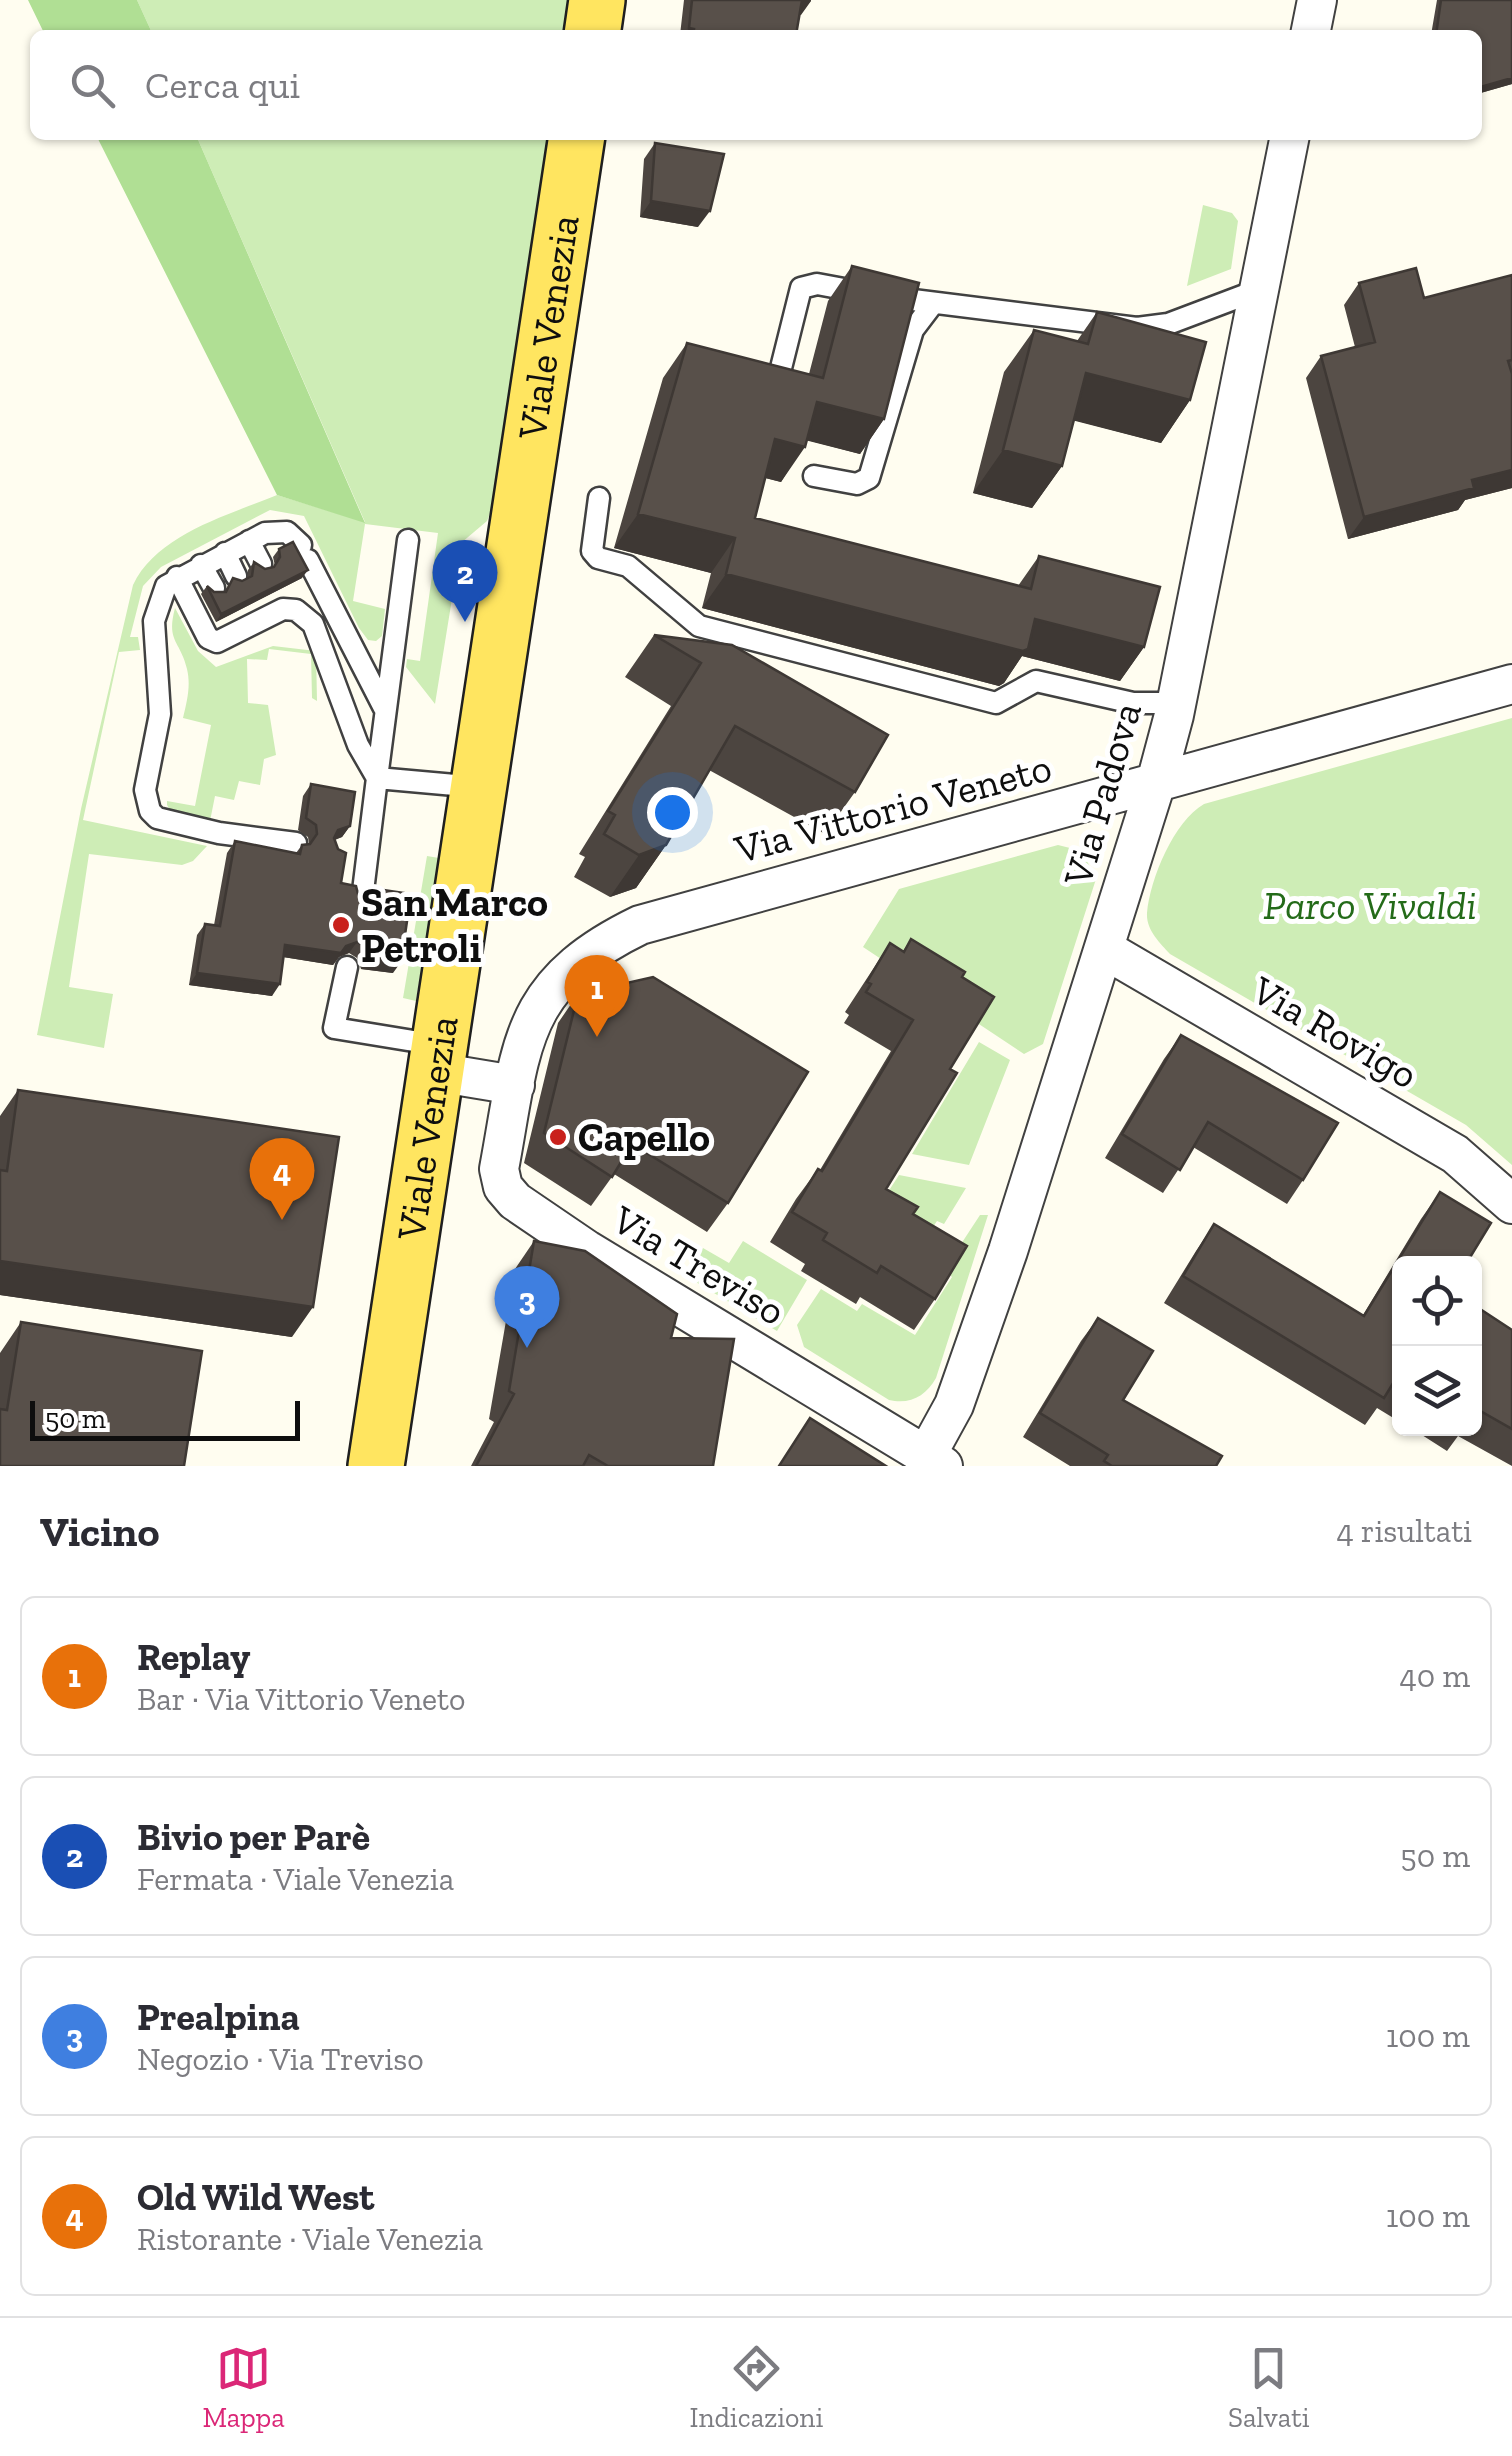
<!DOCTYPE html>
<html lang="it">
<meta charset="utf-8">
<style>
:root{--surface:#fff;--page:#f7f7f7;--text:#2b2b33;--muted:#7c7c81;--line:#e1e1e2;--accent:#db2777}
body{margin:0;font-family:"Zilla Slab",serif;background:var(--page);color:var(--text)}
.controls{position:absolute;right:30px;bottom:30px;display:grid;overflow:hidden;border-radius:15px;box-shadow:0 2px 8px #0004}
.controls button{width:90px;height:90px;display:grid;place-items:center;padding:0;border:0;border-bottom:2px solid var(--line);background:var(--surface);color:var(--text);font:50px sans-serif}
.scale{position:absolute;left:30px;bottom:25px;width:270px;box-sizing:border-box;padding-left:10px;border:5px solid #0e0e0e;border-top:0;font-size:28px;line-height:35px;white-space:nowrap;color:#0e0e0e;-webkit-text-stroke:8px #fff;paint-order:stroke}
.you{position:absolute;left:672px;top:812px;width:35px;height:35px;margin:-25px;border:8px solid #fff;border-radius:50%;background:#1a73e8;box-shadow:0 0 0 15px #1a73e833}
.badge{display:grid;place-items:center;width:65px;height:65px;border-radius:50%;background:var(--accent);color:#fff;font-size:32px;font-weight:700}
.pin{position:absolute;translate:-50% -82px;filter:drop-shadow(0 2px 5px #0008)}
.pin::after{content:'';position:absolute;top:52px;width:35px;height:30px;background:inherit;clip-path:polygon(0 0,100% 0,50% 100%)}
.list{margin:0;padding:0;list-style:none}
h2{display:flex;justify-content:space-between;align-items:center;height:130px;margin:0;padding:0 40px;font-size:42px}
h2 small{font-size:32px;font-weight:400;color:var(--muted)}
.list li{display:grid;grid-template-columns:65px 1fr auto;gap:30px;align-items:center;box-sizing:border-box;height:160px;margin:0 20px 20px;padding:0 20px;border:2px solid var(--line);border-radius:15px}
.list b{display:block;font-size:38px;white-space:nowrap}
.list p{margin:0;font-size:32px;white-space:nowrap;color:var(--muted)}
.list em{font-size:32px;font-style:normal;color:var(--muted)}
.icon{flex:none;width:55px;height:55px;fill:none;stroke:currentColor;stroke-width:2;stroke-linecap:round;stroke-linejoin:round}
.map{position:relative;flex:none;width:1512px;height:1466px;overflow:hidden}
.search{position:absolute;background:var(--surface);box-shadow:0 2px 8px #0004;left:30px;right:30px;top:30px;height:110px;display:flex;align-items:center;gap:25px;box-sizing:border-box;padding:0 35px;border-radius:15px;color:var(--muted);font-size:38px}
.sheet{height:850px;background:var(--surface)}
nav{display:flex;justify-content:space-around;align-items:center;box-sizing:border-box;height:140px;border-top:2px solid var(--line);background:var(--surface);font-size:28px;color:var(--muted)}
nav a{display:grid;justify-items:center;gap:5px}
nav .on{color:var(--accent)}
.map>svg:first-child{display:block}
.green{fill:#ceedb6}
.forest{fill:#b0df94}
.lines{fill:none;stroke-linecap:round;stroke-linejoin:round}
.service-casing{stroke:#414141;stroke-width:25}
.minor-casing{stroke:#414141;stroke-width:42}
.primary-casing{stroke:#1f1f1f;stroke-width:60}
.service{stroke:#fff;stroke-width:20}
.minor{stroke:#fff;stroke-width:38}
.primary{stroke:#ffe560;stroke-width:55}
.wall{fill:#4c4540}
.shaded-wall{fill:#3e3834}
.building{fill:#58504a;stroke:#3e3834;stroke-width:2.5}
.poi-dot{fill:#c9211c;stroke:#fff;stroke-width:4}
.labels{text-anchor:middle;stroke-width:10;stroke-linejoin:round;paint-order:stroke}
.street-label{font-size:40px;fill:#0e0e0e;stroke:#fff}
.poi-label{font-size:40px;font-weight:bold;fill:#0e0e0e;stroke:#fff;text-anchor:start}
.park-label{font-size:40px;font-style:italic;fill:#246b19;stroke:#fff}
</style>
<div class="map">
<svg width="1512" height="1466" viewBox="0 0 1512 1466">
<rect width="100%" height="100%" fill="#fffdf0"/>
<path class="green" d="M137 0H570L565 35H153Z
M196 135H550L495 501 487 521 461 543 435 704 406 667 407 659 420 661 438 533 365 524 353 601 385 609 382 636 376 641 368 640 359 628 304 516 270 510 161 567 143 586 130 637H138L140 650 119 652 83 820 207 846 193 861 182 865 89 854 69 987 113 994 104 1048 37 1035 81 809 133 585C157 534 229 515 277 495L365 522Z
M1203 205 1232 213 1238 221 1231 269 1187 286Z
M175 608 198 651 216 667 273 646 316 651 317 701 312 698 311 654 269 649 267 660 247 659 248 703 268 705 276 755 264 759 260 785 239 781 234 800 215 796 210 821 172 813 167 805V801L195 806 211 725 183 718C187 701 191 686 187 669 180 640 166 642 175 608Z
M1512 718V1165L1466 1125 1170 954C1160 943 1146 930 1147 913 1150 879 1174 821 1204 804Z
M1058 845 1082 851 1096 879 1043 1044 1024 1054 863 947 899 889Z
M427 856 439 858 416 1001 403 998Z
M979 1042 1010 1060 969 1165 912 1154Z
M899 1175 966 1188 944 1224 937 1221 925 1239 877 1209Z
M980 1215H988L936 1378C926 1396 910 1405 889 1400L804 1347 797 1325 821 1289 857 1311 862 1304 915 1335 952 1277 944 1270Z
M743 1241 807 1280 777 1331 686 1276 703 1248 729 1263Z"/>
<path class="forest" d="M28 0H137L153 35H45Z
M96 135H196L365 523 277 495Z"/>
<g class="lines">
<defs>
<path id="service" d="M889 297 1137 328 1168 324 1258 290
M771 383 777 384 801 288 817 284 860 292
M814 476 857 484 869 478 913 330 932 305
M599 498 592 551 598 558 628 566 699 626 996 703 1036 681 1133 703H1176
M249 541 261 564
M225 553 236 576
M308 560 384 708
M201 565 214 588
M177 577 208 638 217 642 283 609 296 610 313 624 358 745 377 778
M377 778 408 540
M296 843 219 833 157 818 150 811 145 790 160 714 154 621 166 586 265 533 287 532 301 545
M362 899 377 778 477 787
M347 967 334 1028 438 1045"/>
<path id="minor" d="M1310 35 1317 0
M1104 949 1455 1154 1512 1204
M436 1072 515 1085
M926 1456 954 1405 1008 1251 1155 786 1174 715 1290 135
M943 1466 587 1250 515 1201 503 1187 499 1169C522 1047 516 985 640 925L1512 684"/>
<g id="primary">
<path d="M592 35 597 0"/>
<path id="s1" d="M376 1466 577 135"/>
</g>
</defs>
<use href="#service" class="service-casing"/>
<use href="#minor" class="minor-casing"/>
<use href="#primary" class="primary-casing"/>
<use href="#service" class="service"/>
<use href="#minor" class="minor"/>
<use href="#primary" class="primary"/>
</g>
<path class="wall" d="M684 0H811L800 15 796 35H680Z
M1437 0H1512V84L1477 94V35H1431Z
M655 143 698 227 640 217 644 159Z
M852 266 884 419 860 454 807 440 781 482 765 478 755 518 1018 586 1039 556 1144 647 1120 681 1022 656 1004 683 999 686 702 608 711 573 614 548 663 378 687 343 809 374 828 301Z
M1512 275V488L1465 500 1458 510 1348 539 1306 378 1321 356 1355 347 1344 305 1359 283 1424 298Z
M1097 312 1190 400 1161 443 1074 420 1062 466 1032 508 973 493 1004 372 1034 330 1077 341Z
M279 549 302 578 216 622 201 594 207 586 214 592H224L233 578 242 581 247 579 248 570 254 562 265 569 273 568 275 566 273 557Z
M654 635 732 645 855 792 825 834 709 770 666 845 636 888 610 897 574 877 585 857 579 854 671 706 625 677Z
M311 784 350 826 342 837 335 840 341 883 358 894 393 973 361 969 357 958 349 953 339 957 333 965 283 957 272 996 189 985 197 935 205 924 214 925 227 853 235 841 296 853 302 845 309 844 308 837 298 830 303 796Z
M911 939 962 977 950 1069 886 1189 913 1214 935 1299 914 1330 860 1297 856 1304 801 1271 805 1264 770 1242 796 1199 818 1169 820 1170 891 1051 844 1023 849 1015 845 1012 890 943 903 951Z
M578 994 728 1203 707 1232 614 1174 591 1206 524 1163 558 1023Z
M1181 1035 1303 1180 1287 1204 1193 1147 1163 1193 1105 1158 1164 1059Z
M18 1090 292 1337 0 1295V1116Z
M1440 1192 1400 1264V1422L1377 1408 1365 1425 1164 1303 1196 1251 1214 1224 1363 1315 1421 1219Z
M534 1241 671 1338 713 1466H471L494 1422 489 1419 515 1269Z
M1474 1305 1512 1330V1466L1458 1436 1447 1451 1411 1428H1474Z
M1098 1318 1123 1400 1216 1466H1070L1023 1437 1081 1341Z
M21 1322 0 1466V1353Z"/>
<path class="shaded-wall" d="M802 0 811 1 801 15 792 14Z
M689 28 694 29 690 35H684Z
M1512 78V84L1477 94V88Z
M651 201 710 211 698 227 640 217Z
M1086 373 1190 400 1161 443 1056 416Z
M817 402 884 419 860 454 793 437Z
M775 439 805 447 781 482 750 474Z
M1003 450 1062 466 1032 508 973 493Z
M1512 470V488L1465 500 1458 510 1348 539 1364 517 1472 480Z
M638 514 735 538 711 573 614 548Z
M308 570 302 578 216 622 221 614Z
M726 574 1035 619 1144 647 1120 681 1022 656 1004 683 999 686 702 608Z
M350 826 342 837 330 841 338 830Z
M666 845 636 888 610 897 639 855Z
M357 942 349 953 339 957 333 965 277 956 285 945 346 946Z
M369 957 401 962 393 973 361 969Z
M197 973 280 984 272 996 189 985Z
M0 1261 313 1307 292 1337 0 1295Z"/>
<path class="building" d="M692 0H811H802L796 35H693L694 29 689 28Z
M1441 0H1512V78L1477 88V35H1436Z
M655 143 724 154 710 211 651 201Z
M852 266 919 283 884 419 817 402 805 447 775 439 755 518 1031 589 1039 556 1160 587 1144 647 1035 619 1028 649 1023 651 726 574 735 538 638 514 687 343 823 378Z
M1416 268 1424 298 1512 275V360L1508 361 1512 374V470L1472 480 1474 488 1364 517 1321 356 1375 342 1359 283Z
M1097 312 1206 342 1190 400 1086 373 1062 466 1003 450 1034 330 1088 344Z
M293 542 308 570 221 614 207 586 214 592H226L233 578 242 581 252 576 254 562 265 569 274 567 280 557 279 549Z
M654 635 732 645 888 735 855 792 735 726 666 845 639 855 604 834 615 815 608 811 701 663Z
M311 784 355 792 350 826 338 830 334 838 338 849 346 853 341 883 356 886 358 894 367 901 376 900 384 890 411 894 401 962 369 957 365 946 357 942 346 946 341 953 285 945 280 984 197 973 205 924 220 926 235 841 300 854 302 845 310 844 317 834 316 825 306 818Z
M911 939 965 972 962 977 994 997 950 1069 957 1073 886 1189 918 1207 913 1214 967 1246 935 1299 881 1266 877 1273 823 1240 827 1233 792 1212 818 1169 822 1171 913 1020 866 992 871 984 867 982 890 943 904 952Z
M653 977 808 1072 728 1203 632 1144 612 1177 544 1133 578 994Z
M1181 1035 1338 1123 1303 1180 1208 1122 1180 1170 1122 1134Z
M18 1090 339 1137 313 1307 0 1261V1170L7 1171Z
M1440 1192 1491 1223 1466 1264H1400V1383L1395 1380 1384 1398 1183 1276 1214 1224 1364 1316Z
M534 1241 585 1251 677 1314 671 1338 734 1339 713 1466H608L589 1455 583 1466H476L514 1394 509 1391Z
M1474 1305 1512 1330V1429L1475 1408 1474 1410Z
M1098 1318 1153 1351 1123 1400 1222 1456 1216 1466H1112L1104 1461 1108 1455 1040 1413Z
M21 1322 202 1351 184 1466H0V1409L7 1410Z
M810 1418 886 1466H779Z"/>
<g class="poi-dot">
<circle cx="341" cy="925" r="10"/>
<circle cx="558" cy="1137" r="10"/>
</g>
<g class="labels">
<g class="street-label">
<text dy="14" stroke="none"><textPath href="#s1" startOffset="1152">Viale Venezia</textPath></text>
<text transform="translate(1102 794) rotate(-74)" y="14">Via Padova</text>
<text transform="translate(893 808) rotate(-15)" y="14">Via Vittorio Veneto</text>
<text transform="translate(1335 1032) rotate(30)" y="14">Via Rovigo</text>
<text dy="14" stroke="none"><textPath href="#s1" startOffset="342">Viale Venezia</textPath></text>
<text transform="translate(699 1265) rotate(31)" y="14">Via Treviso</text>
</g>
<g class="poi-label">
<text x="361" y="916">San Marco<tspan x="361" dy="46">Petroli</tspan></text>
<text x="578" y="1151">Capello</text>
</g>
<g class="park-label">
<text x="1370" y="919">Parco Vivaldi</text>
</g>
</g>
</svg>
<div class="controls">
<button><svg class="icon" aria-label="locate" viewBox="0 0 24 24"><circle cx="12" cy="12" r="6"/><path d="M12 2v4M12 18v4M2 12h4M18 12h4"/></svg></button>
<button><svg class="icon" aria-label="layers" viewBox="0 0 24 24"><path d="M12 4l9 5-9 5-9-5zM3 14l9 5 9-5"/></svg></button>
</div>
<div class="scale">50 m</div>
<div class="you"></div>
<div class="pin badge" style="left:597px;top:1037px;background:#e8710a">1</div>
<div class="pin badge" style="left:465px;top:622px;background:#1a4fb4">2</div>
<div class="pin badge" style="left:527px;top:1348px;background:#3f7fe0">3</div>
<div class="pin badge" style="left:282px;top:1220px;background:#e8710a">4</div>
<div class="search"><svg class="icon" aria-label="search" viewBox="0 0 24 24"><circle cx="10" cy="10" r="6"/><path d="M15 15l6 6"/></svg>Cerca qui</div>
</div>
<section class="sheet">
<h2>Vicino<small>4 risultati</small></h2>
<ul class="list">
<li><span class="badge" style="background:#e8710a">1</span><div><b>Replay</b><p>Bar · Via Vittorio Veneto</p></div><em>40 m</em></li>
<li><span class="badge" style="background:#1a4fb4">2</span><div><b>Bivio per Parè</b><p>Fermata · Viale Venezia</p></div><em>50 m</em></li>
<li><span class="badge" style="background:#3f7fe0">3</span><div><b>Prealpina</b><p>Negozio · Via Treviso</p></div><em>100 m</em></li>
<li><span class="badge" style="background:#e8710a">4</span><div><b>Old Wild West</b><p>Ristorante · Viale Venezia</p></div><em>100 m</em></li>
</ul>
</section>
<nav>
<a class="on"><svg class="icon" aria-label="map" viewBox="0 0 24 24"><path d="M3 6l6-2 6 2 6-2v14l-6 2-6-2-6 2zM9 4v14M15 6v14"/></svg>Mappa</a>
<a><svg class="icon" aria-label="directions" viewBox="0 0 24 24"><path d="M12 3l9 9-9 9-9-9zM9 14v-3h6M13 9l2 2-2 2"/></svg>Indicazioni</a>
<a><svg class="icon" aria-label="saved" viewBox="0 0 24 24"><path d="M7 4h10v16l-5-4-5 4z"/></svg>Salvati</a>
</nav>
